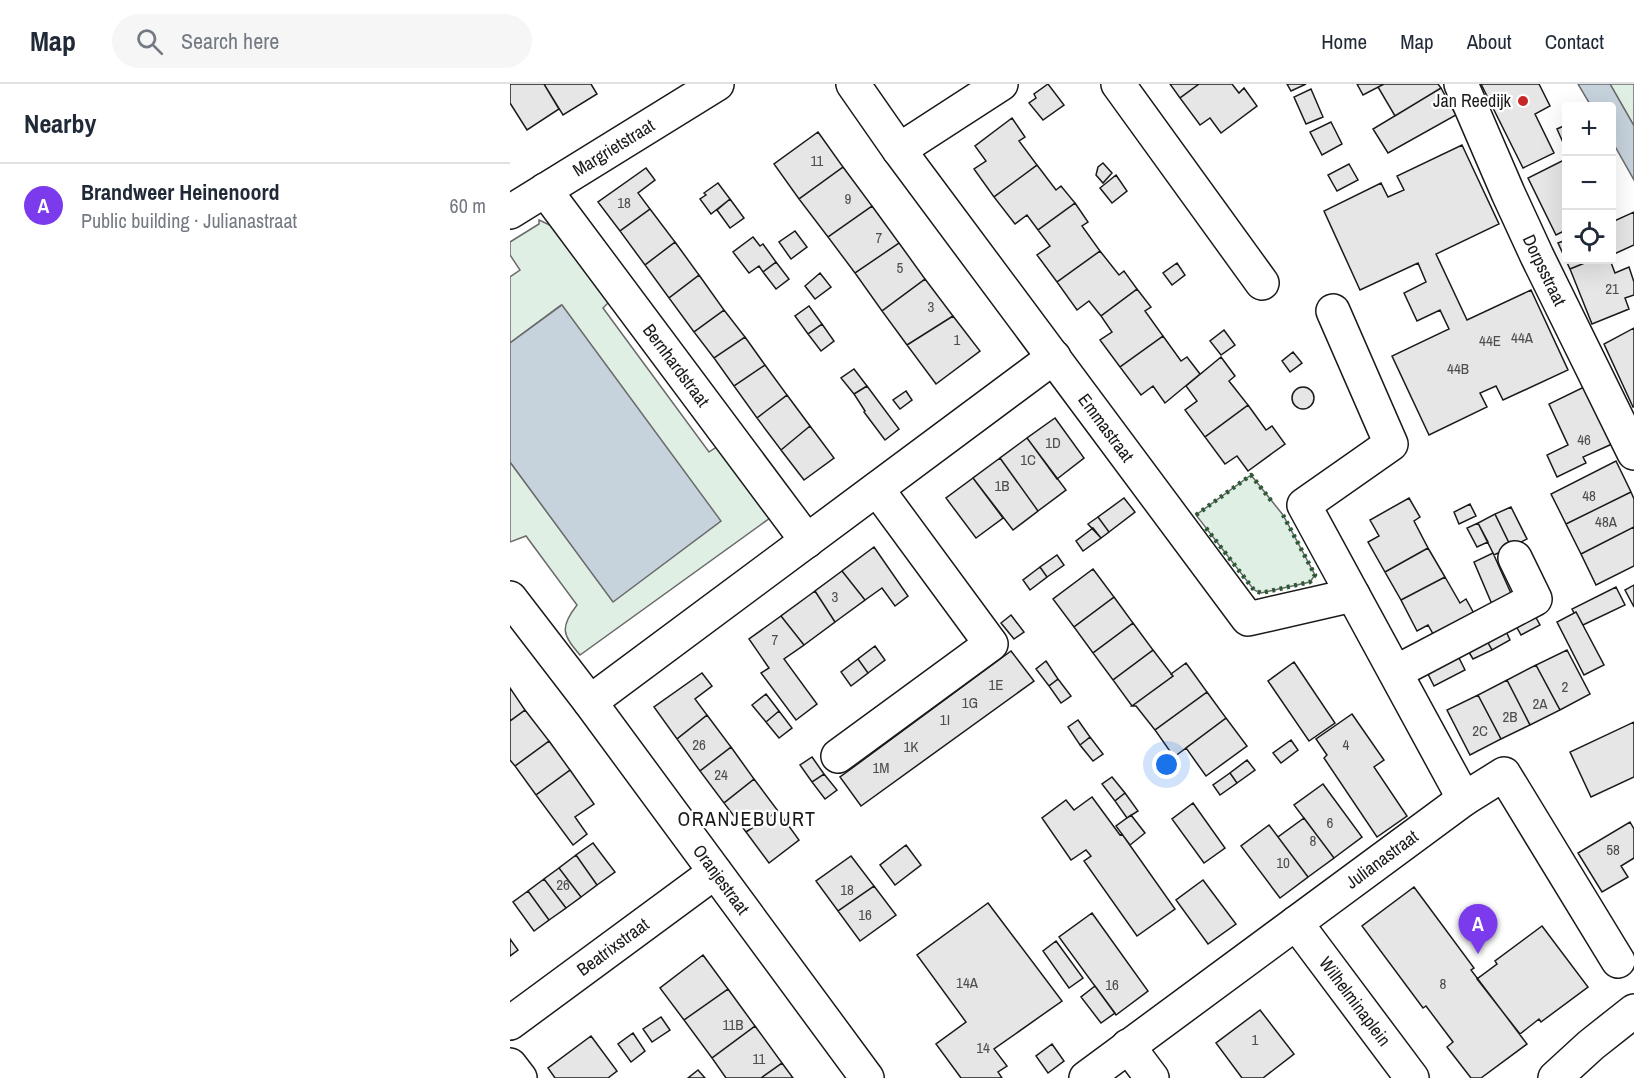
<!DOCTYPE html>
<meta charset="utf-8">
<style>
:root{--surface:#fff;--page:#f6f6f7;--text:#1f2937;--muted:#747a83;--line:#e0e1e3;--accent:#7c3aed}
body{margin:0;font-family:"Archivo Narrow",sans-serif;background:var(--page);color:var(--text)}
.controls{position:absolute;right:18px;top:18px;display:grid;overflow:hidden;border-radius:6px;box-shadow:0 6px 24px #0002}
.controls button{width:54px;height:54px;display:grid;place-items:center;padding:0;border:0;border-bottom:2px solid var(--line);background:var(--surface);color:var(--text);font:30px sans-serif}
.you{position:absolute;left:657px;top:681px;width:21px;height:21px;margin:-15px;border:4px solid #fff;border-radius:50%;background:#1a73e8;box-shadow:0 0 0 9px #1a73e833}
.badge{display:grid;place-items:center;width:39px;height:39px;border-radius:50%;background:var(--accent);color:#fff;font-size:20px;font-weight:700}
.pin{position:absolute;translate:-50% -50px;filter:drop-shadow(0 2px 3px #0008)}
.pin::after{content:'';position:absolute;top:32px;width:21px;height:18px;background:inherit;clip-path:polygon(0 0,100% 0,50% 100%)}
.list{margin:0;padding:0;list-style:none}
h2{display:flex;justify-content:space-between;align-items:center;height:78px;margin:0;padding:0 24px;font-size:26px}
h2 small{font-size:20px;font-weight:400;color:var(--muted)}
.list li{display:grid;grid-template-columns:39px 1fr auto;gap:18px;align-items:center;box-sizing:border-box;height:84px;padding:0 24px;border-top:2px solid var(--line)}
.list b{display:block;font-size:22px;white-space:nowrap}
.list p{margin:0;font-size:20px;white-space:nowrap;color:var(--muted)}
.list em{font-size:20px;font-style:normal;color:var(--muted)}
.icon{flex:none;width:33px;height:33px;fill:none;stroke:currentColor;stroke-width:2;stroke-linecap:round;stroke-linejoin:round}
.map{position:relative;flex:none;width:1124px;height:994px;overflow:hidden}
header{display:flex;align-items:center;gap:36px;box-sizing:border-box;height:84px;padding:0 30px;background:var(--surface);border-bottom:2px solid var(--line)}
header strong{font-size:28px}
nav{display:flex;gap:33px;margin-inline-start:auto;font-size:21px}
.search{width:420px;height:54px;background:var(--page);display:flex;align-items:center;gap:15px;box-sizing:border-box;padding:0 21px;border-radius:33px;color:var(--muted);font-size:22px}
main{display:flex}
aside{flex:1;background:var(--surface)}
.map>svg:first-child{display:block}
.green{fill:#e0efe3;stroke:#6a6a6a;stroke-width:1.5}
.water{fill:#c6d2dc;stroke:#6a6a6a;stroke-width:1.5}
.building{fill:#e6e6e6;stroke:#1a1a1a;stroke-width:1.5}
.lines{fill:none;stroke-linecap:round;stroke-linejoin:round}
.minor-casing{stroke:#1a1a1a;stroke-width:36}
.minor{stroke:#fff;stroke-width:33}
.hedge{stroke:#2b5a34;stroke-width:4.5;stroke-dasharray:3 4.5;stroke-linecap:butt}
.poi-dot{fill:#c62828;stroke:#fff;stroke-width:2}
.labels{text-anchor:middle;stroke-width:4.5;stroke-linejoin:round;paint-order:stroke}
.number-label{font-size:15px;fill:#4d4d4d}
.poi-label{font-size:18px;fill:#1a1a1a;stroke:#fff;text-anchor:end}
.street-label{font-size:18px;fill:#1a1a1a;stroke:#fff}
.neighbourhood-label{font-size:20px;letter-spacing:1.5px;fill:#1a1a1a;stroke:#fff}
</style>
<header>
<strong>Map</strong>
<div class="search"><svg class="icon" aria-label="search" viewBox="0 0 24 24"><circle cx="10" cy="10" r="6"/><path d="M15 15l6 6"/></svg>Search here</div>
<nav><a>Home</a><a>Map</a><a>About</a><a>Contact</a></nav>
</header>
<main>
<aside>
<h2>Nearby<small></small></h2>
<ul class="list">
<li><span class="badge">A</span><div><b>Brandweer Heinenoord</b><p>Public building · Julianastraat</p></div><em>60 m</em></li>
</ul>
</aside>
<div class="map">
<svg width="1124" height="994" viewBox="0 0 1124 994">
<rect width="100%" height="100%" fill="#fff"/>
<path class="green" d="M1100 0H1124V42Z
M29 136 44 143 100 217 93 224 199 368 208 362 260 434 70 571C53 551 49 544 67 521L16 452 0 458V378L103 517 51 221 0 259V193L10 186 0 171V158L29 140Z
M741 391 773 431 805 491 800 498 751 509 744 506 686 431Z"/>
<path class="water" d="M1068 0H1100L1124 42V96L1102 57V22H1081Z
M52 221 211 437 103 518 0 378V259Z"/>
<path class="building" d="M0 0H34L49 25 17 46 0 19Z
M34 0H81L87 10 53 31Z
M538 0 554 21 533 36 519 19 526 14 524 10Z
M660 0H689L670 14Z
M689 0H722L729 9 734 4 747 22 711 49 700 34 690 41 670 14Z
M777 0H796L781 7Z
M847 0H874L853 11Z
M874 0H928L931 4 885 32 868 3Z
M971 0H1029L1040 22 1025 30 1044 69 1013 84Z
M931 4 946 31 878 69 863 45Z
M801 5 813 33 796 40 784 13Z
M502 34 515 53 509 57 527 81 484 113 464 85 476 77 465 62Z
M821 38 832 60 812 71 800 48Z
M1056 41V62L1055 63 1047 45Z
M308 48 333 83 289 115 264 80Z
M952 61 989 140 926 170 957 236 1021 206 1058 286 993 316 986 302 970 309 977 323 919 351 882 272 939 245 930 226 907 237 894 209 916 198 908 179 850 206 814 127 871 99 878 113 894 106 887 92Z
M1056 75V146L1046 151 1018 94Z
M593 79 602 89 593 99 586 91 588 83Z
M839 80 848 96 827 107 818 91Z
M527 81 546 106 551 102 565 119 528 146 517 131 505 140 484 113Z
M333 83 362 122 318 153 289 115Z
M136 84 145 96 128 109 140 125 110 147 88 118Z
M606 91 617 107 602 119 590 104Z
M208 99 220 115 201 130 190 115 196 111 194 109Z
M220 115 234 134 220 144 207 126Z
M565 119 578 138 572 142 590 167 547 198 527 171 540 162 528 146Z
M362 122 389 159 345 189 318 153Z
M140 125 165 158 135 181 110 147Z
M1124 128V161L1102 171V138Z
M285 147 297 163 281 175 269 158Z
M243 153 250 162 253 160 266 178 253 188 249 182 239 189 223 168Z
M1056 156V176H1082L1060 185 1048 159Z
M165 158 189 191 159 214 135 181Z
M389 159 415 195 372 227 345 189Z
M590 167 609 191 614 187 627 205 591 232 579 217 567 226 547 198Z
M1082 176H1100L1105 189 1119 183 1124 198V211L1115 214 1119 225 1082 240 1060 185Z
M266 178 279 195 266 205 253 188Z
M667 179 675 191 662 201 653 189Z
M310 189 321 203 305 215 295 202Z
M189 191 214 226 184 248 159 214Z
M415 195 443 232 397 261 372 227Z
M627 205 641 223 635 227 653 252 610 283 590 256 602 248 591 232Z
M299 222 312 240 298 250 285 232Z
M214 226 235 253 204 274 184 248Z
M443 232 470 267 426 300 397 261Z
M312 240 324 257 311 267 298 250Z
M1124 244V323H1123L1094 260Z
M714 246 725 261 711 271 700 257Z
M653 252 671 277 677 273 690 290 655 319 643 302 631 311 610 283Z
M235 253 255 281 224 302 204 274Z
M783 268 792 279 780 288 772 277Z
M711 273 725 292 719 297 738 321 695 353 675 326 687 317 676 302Z
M255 281 277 311 247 334 224 302Z
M344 285 357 302 344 310 331 294Z
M357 302 389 345 375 356 354 328 355 327 344 310Z
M1076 302 1102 360 1073 373 1076 379 1047 393 1037 371 1058 361 1039 320Z
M782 314a11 11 0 1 1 22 0a11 11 0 1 1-22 0Z
M396 307 402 316 390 325 383 316Z
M277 311 300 342 271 366 247 334Z
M738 321 756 346 762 342 775 360 738 387 727 372 715 380 695 353Z
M545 334 574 374 547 395 517 354Z
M300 342 324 374 294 396 271 366Z
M517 354 556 406 528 427 490 374Z
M490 374 528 427 503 446 463 394Z
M1106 377 1121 408 1056 440 1041 410Z
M463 394 493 434 466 454 436 414Z
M1121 408 1124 415V443L1071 470 1056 440Z
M614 414 625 428 599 448 588 433Z
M899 414 910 433 904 437 918 464 875 488 858 458 869 452 860 436Z
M960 420 966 432 949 440 944 428Z
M1001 423 1017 455 1001 463 985 430Z
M985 430 1001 463 984 471 968 439Z
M588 433 599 448 591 454 578 440Z
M968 439 978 458 967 463 957 444Z
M1124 443V482L1086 501 1071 470Z
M583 444 591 454 573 467 566 457Z
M364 463 398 512 385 522 372 504 355 516 332 487Z
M918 464 935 493 891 516 875 488Z
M983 469 1004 516 984 525 964 478Z
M547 471 554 481 537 493 530 483Z
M530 483 537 493 520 506 513 496Z
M583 485 604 513 564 543 543 515Z
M332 487 355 516 325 538 305 507Z
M935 493 950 519 956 515 967 535 927 557 918 541 907 547 891 516Z
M1124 501V523L1115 506Z
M1106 503 1115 521 1073 541 1066 528 1064 529 1062 525Z
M305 507 325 538 294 561 271 532Z
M604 513 623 539 583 569 564 543Z
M1066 528 1094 581 1074 591 1047 538Z
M1024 530 1030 541 1011 551 1005 540Z
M501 531 514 548 504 555 491 539Z
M271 532 294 561 274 575 307 620 286 636 251 589 259 584 239 555Z
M623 539 643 566 603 596 583 569Z
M995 545 1000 556 982 566 976 555Z
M976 555 982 566 963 575 957 565Z
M365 562 375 576 358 589 348 575Z
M643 566 663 592 622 622 603 596Z
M1057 566 1080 610 1050 626 1026 581Z
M501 567 524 597 351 722 330 693Z
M947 570 955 586 924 602 916 586Z
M348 575 358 589 341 602 331 588Z
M536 577 548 595 539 602 526 585Z
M784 578 825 639 799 657 758 597Z
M676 579 697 608 645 646 626 622H622L663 592 661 590Z
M1026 581 1050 626 1020 641 997 596Z
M192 589 202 602 185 615 197 631 167 655 144 623Z
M548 595 561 612 551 619 539 602Z
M997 596 1020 641 991 655 968 611Z
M0 604 15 626 0 637Z
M697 608 716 634 664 673 645 646Z
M256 610 269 627 256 638 242 621Z
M968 611 991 655 960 671 937 626Z
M15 626 39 657 5 682 0 676V637Z
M269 627 282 644 269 654 256 638Z
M842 630 874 676 864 683 897 732 867 753 814 674 817 671 806 655Z
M197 631 221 663 190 687 167 655Z
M716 634 737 662 696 692 676 664Z
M568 636 580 653 570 661 558 643Z
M1124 638V693L1081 713 1060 668Z
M580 653 593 670 583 677 570 661Z
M781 656 788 666 771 679 763 669Z
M39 657 60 686 26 711 5 682Z
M221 663 244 695 214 719 190 687Z
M302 673 314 690 302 698 290 681Z
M737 676 745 686 727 699 720 689Z
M60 686 84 720 65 733 77 750 63 761 26 711Z
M720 689 727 699 710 711 703 701Z
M314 690 327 706 315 715 302 698Z
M602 693 615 709 605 717 592 700Z
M244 695 268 727 236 748 214 719Z
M813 700 852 753 824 774 784 721Z
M615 709 628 727 617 734 605 717Z
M582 713 610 751 612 750 665 825 627 852 574 777 581 772 576 766 561 776 532 734 556 716 564 726Z
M683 719 715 764 694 779 662 735Z
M268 727 289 756 259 779 236 748Z
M621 731 635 749 620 761 606 742Z
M794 734 824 774 798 793 768 753Z
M1120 738 1124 745V774L1111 782 1118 793 1092 808 1068 769Z
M759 741 798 793 770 814 731 762Z
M83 759 105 788 87 801 66 771Z
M396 761 411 781 385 801 370 781Z
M66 771 87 801 71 813 49 784Z
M341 772 364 802 328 827 306 797Z
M49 784 71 813 56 824 34 795Z
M34 795 56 824 39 836 18 807Z
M693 796 726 840 698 860 666 816Z
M364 802 386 831 350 857 328 827Z
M904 803 964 884 961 886 1017 960 971 994H961L937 963 943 958 916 922 913 924 852 842Z
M18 807 39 836 24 847 3 818Z
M478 819 552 917 484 965 497 982 488 988 492 994H451L426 960 456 938 407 871Z
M582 829 638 907 606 931 549 853Z
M1032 842 1078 903 1031 938 1029 935 1010 950 967 895 987 880 985 877Z
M0 855 8 866 0 872Z
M546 857 573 894 559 904 533 867Z
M193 871 218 905 174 936 150 904Z
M585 902 605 929 591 939 571 913Z
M218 905 245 942 202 974 174 936Z
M750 926 784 970 753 994H732L706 959Z
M151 933 160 946 142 958 133 945Z
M245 942 272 979 251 994H216L202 974Z
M123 949 135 967 121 978 108 960Z
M81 952 107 987 98 994H45L38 984Z
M542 960 554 977 538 989 526 972Z
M272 979 283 994H251Z
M188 986 195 994H178Z"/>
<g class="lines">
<defs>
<g id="minor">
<path d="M343 0 389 66"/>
<path id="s1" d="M491 0 389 66 738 535 843 511"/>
<path d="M608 0 752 199"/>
<path id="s2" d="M951 0 998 109 1027 172 1124 369"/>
<path id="s3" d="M35 106 297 457"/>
<path id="s4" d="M0 128 207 0"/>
<path d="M823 227 881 360 794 421 954 715"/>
<path id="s5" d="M0 514 80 618 357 994"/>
<path d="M886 588 1025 515 1005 474"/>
<path d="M80 618 544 273"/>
<path d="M328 672 481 560 367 405"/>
<path id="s6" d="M786 839 902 994"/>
<path id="s7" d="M0 939 205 788"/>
<path d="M618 962 642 994"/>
<path d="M0 981 10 994"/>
<path id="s8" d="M576 994 954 715 994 690 1108 877"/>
<path d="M1045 994 1081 961 1124 927"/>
</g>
</defs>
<use href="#minor" class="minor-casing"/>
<use href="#minor" class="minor"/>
<path class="hedge" d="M686 431 741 391 763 419
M696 444 744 506 751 509 800 498 805 491 773 431"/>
</g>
<circle class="poi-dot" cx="1013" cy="17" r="6"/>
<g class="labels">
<g class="number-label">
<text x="307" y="82">11</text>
<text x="338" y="120">9</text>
<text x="114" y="124">18</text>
<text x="369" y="159">7</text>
<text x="390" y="189">5</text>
<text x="1102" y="210">21</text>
<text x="421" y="228">3</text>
<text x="1012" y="259">44A</text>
<text x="447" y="261">1</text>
<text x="980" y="262">44E</text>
<text x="948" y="290">44B</text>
<text x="1074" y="361">46</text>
<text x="543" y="364">1D</text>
<text x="518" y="381">1C</text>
<text x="492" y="407">1B</text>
<text x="1079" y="417">48</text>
<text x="1096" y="443">48A</text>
<text x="325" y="518">3</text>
<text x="265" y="561">7</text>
<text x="486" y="606">1E</text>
<text x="1055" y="608">2</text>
<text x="460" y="624">1G</text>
<text x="1030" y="625">2A</text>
<text x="1000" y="638">2B</text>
<text x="435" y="641">1I</text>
<text x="970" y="652">2C</text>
<text x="189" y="666">26</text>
<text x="836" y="666">4</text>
<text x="401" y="668">1K</text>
<text x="371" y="689">1M</text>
<text x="211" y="696">24</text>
<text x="820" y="744">6</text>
<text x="803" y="762">8</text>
<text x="1103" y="771">58</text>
<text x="773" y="784">10</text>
<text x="53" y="806">26</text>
<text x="337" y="811">18</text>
<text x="355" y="836">16</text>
<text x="457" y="904">14A</text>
<text x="933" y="905">8</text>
<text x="602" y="906">16</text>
<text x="223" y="946">11B</text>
<text x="745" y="961">1</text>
<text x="473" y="969">14</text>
<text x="249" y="980">11</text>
</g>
<g class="poi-label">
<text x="1001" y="23">Jan Reedijk</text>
</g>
<g class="street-label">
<text dy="6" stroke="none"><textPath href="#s4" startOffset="122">Margrietstraat</textPath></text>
<text dy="6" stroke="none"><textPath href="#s2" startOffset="204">Dorpsstraat</textPath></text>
<text dy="6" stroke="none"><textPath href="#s3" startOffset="219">Bernhardstraat</textPath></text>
<text dy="6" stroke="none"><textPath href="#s1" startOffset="468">Emmastraat</textPath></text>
<text dy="6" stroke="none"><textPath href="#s8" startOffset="368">Julianastraat</textPath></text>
<text dy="6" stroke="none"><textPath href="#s5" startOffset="352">Oranjestraat</textPath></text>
<text dy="6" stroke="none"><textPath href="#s7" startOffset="128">Beatrixstraat</textPath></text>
<text dy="6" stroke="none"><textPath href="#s6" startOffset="98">Wilhelminaplein</textPath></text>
</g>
<g class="neighbourhood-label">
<text x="237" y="742">ORANJEBUURT</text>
</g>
</g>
</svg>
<div class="controls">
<button>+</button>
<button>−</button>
<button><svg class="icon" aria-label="locate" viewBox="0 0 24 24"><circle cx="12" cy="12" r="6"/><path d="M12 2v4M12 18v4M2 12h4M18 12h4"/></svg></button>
</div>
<div class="you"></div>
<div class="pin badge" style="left:968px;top:870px">A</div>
</div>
</main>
